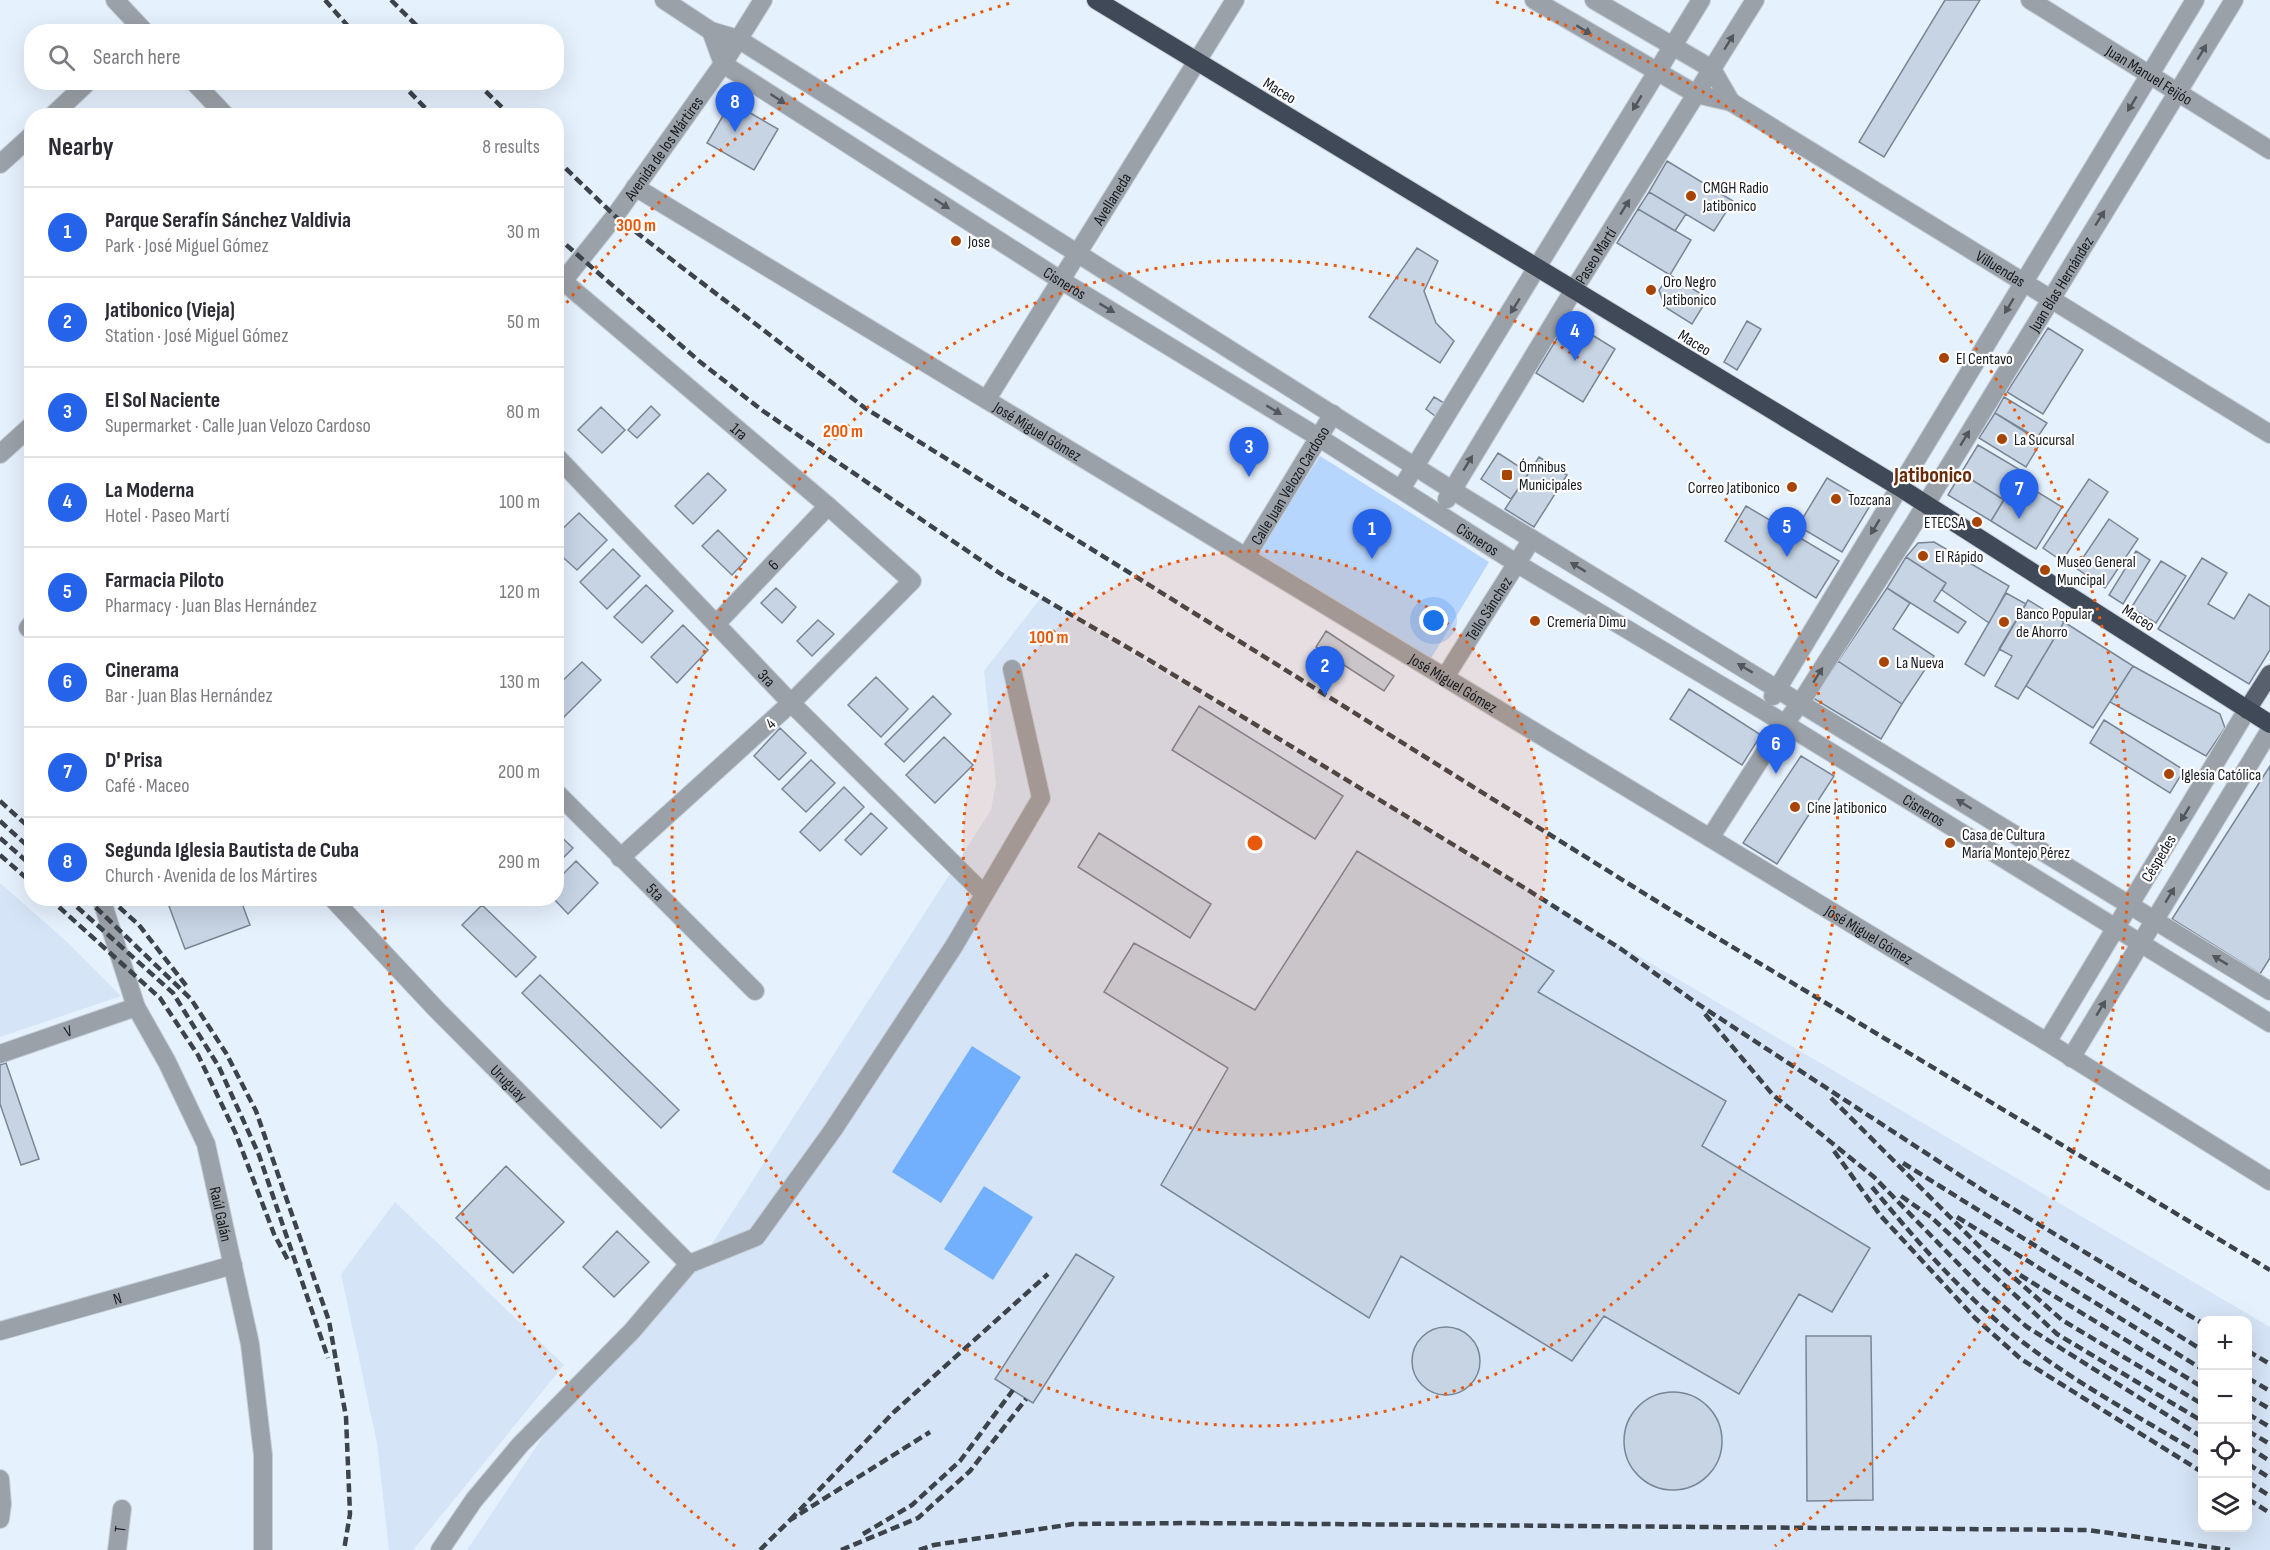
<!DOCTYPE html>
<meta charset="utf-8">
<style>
:root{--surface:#fff;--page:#f7f7f7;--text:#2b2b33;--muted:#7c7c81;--line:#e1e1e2;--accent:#2563eb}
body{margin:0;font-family:"Sofia Sans Condensed",sans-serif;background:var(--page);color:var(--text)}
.controls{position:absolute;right:18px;bottom:18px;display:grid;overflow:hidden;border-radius:12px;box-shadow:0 6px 24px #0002}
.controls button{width:54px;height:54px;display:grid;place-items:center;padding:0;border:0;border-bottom:2px solid var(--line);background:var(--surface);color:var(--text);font:30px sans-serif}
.you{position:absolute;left:1434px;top:621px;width:21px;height:21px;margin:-15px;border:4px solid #fff;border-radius:50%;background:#1a73e8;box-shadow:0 0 0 9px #1a73e833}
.badge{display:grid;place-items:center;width:39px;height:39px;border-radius:50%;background:var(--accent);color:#fff;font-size:20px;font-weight:700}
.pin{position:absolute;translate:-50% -50px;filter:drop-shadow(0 2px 3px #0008)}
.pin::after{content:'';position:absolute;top:32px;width:21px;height:18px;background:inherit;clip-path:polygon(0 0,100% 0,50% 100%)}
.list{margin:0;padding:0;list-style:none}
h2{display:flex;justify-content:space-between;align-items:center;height:78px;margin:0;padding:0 24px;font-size:26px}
h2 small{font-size:20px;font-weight:400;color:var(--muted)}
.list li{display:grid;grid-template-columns:39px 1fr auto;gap:18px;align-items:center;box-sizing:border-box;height:90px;padding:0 24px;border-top:2px solid var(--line)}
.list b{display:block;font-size:22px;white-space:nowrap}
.list p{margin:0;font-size:20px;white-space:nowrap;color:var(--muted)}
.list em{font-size:20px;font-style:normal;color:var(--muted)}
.icon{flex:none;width:33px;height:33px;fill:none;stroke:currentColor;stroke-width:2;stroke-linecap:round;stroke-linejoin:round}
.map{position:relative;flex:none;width:2270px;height:1550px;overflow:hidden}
.search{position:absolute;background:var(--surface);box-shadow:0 6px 24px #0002;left:24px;top:24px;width:540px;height:66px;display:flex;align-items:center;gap:15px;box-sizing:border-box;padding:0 21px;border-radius:24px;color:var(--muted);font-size:22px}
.panel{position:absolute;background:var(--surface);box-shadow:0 6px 24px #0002;left:24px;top:108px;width:540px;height:798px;border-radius:24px}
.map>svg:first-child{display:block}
.built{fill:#d5e4f6;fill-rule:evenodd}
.green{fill:#b7d6fe}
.water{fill:#72affd}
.building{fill:#c7d4e4;stroke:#7a8695;stroke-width:1.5}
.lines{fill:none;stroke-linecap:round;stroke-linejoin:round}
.minor-casing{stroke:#c5cfda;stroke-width:20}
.major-casing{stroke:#c5cfda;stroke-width:20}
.highway-casing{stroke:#c5cfda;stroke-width:20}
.minor{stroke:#9ba1a8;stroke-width:18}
.major{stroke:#57606c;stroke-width:18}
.highway{stroke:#3f4957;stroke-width:18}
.rail{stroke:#3d434b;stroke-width:4.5;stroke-dasharray:9 4.5;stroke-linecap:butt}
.oneway{fill:#51575d}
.ring{fill:none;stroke:#e8590c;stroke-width:3;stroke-dasharray:3 6}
.poi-dot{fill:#a74406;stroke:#fdfdfd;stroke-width:2}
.labels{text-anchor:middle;stroke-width:4.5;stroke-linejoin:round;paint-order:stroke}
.street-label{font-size:16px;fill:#151a20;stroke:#fdfdfd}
.poi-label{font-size:16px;fill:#151a20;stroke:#fdfdfd;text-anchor:start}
.district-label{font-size:22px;font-weight:bold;fill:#692a07;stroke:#fdfdfd}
.centre{fill:#e8590c;stroke:#fdfdfd;stroke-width:3}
.ring-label{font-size:18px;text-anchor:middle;font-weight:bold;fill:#e8590c;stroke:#fdfdfd;stroke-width:4.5;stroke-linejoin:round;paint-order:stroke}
</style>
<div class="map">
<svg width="2270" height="1550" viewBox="0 0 2270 1550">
<rect width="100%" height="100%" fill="#e6f1fe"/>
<path class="built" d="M1040 599 1601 934 2270 1327V1550H467L581 1380 697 1267 991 810 996 783 984 671ZM2202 1320H2248V1528H2202Z
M0 883 66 941 121 996 0 1037Z
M395 1202 564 1365 413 1550H389L377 1443 341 1274Z"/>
<path class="green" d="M1320 456 1489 562 1430 660 1255 556Z"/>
<path class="water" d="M972 1046 1021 1077 941 1203 892 1172Z
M984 1186 1033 1217 993 1280 944 1249Z"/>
<path class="building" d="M1945 0H1980L1884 157 1859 142Z
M731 102 778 129 754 170 707 143Z
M1667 161 1733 201 1714 231 1649 192Z
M1649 192 1686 214 1675 231 1638 209Z
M1638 209 1691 240 1670 275 1617 243Z
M1417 248 1438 261 1424 291 1436 323 1454 341 1440 363 1369 317Z
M1670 275 1708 298 1692 324 1665 307 1659 290Z
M1568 320 1615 349 1583 402 1536 373Z
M1747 321 1761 329 1737 370 1724 362Z
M2048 328 2083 350 2043 414 2007 392Z
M1434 397 1444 403 1435 416 1426 409Z
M2004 397 2047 423 2037 438 1995 413Z
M651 406 660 415 637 438 628 430Z
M601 407 625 430 602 453 578 430Z
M1995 413 2041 442 2026 467 1979 438Z
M1978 445 2022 471 2004 500 1961 473Z
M1498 453 1529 473 1511 499 1481 479Z
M1539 457 1567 475 1534 527 1505 509Z
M708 473 726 490 693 524 675 506Z
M1961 473 2004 500 1991 521 1948 495Z
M1827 478 1871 504 1842 552 1798 526Z
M2016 479 2062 507 2036 549 1991 521Z
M2089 479 2108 492 2062 561 2043 548Z
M1746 506 1839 561 1816 598 1725 541Z
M579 513 607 540 577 570 556 551V535Z
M2109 519 2138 539 2105 588 2076 568Z
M718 530 747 559 732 575 702 546Z
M1934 542 2009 586 1989 623 1942 590 1946 583 1906 557 1918 543Z
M613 549 640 576 607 609 580 582Z
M2136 551 2150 560 2123 604 2109 595Z
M1906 557 1946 583 1934 601 1966 622 1958 633 1887 588Z
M2202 558 2227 573 2208 604 2234 619 2249 594 2270 607V650L2249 684 2158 629Z
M2161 561 2186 576 2156 623 2131 608Z
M646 585 673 611 642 643 614 617Z
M776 588 796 607 782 623 761 603Z
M1887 588 1910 603 1893 629 1934 656 1902 704 1838 661Z
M2006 593 2026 604 1984 676 1965 664Z
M2028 600 2064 622 2018 699 1995 686 2012 656 1999 649Z
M818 620 834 634 812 656 797 641Z
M2064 622 2133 666 2093 728 2026 686Z
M683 625 708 650 677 683 651 657Z
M1326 631 1394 676 1384 691 1316 647Z
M1838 661 1902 704 1881 739 1813 698Z
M582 662 601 680 556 725V687Z
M2133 666 2220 714 2225 728 2206 756 2110 702Z
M876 677 908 709 881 737 848 705Z
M1689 689 1761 735 1742 765 1670 719Z
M933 696 951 714 904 762 885 744Z
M1199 706 1343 796 1315 839 1172 750Z
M2104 720 2184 770 2170 793 2090 743Z
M780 728 806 753 779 780 754 756Z
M944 737 973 765 935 803 906 775Z
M1801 756 1834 776 1777 864 1743 843Z
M811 760 835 783 806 812 782 789Z
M2270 766V958L2260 974 2172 919Z
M844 787 864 807 820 851 800 832Z
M871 813 887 828 861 855 845 840Z
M556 832 573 848 556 865Z
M1099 833 1211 904 1190 938 1078 867Z
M1357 851 1554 971 1538 992 1726 1101 1702 1146 1870 1248 1832 1312 1799 1294 1739 1394 1604 1316 1572 1361 1401 1256 1369 1318 1161 1185 1228 1068 1104 992 1134 943 1255 1010Z
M576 861 598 883 568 914 553 898H556V881Z
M166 898H240L250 925 185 949Z
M482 905 536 957 516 977 462 925Z
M540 975 679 1110 661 1128 522 993Z
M6 1063 39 1159 21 1165 0 1104V1065Z
M506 1166 564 1222 513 1273 456 1218Z
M617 1231 649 1262 614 1297 583 1267Z
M1076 1254 1114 1277 1033 1403 995 1379Z
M1412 1361a34 34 0 1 1 68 0a34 34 0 1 1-68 0Z
M1806 1336H1871L1873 1500 1807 1501Z
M1624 1441a49 49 0 1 1 98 0a49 49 0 1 1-98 0Z"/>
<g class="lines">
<defs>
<g id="minor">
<path d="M115 0 145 32"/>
<path d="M664 0 711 31 738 39 1452 490 2270 991"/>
<path id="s1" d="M1534 0 1696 94 1731 102 2270 434"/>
<path d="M1594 0 1712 69 1731 102"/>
<path id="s2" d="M2030 0 2270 150"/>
<path id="s3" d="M711 31 723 64 1062 281 1318 437 1516 563 1764 711 2270 1023"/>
<path d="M194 82 226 116"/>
<path d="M52 116 88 82"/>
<path d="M0 164 32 135"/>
<path id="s4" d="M635 187 2047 1042 2270 1181"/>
<path id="s5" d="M564 282 828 506 912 581 791 703 620 858"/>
<path id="s6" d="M556 290 615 216 723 64 763 0"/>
<path id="s7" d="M987 399 1235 0"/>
<path d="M0 454 32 425"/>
<path id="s8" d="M556 456 791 703 983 893"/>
<path d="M1401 489 1701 0"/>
<path id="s9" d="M1447 499 1573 291 1755 0"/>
<path id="s10" d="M1246 557 1333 414"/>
<path id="s11" d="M717 623 828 506"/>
<path d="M28 628 32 623"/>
<path id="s12" d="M1445 677 1532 539"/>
<path d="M1773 696 2195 0"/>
<path id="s13" d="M556 792 755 991"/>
<path id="s14" d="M1710 838 1772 741 1801 702 1915 522 2234 0"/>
<path id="s15" d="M101 898 136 1007 167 1062 206 1144 250 1344 263 1455V1550"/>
<path id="s16" d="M332 898 436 1009 689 1264"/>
<path d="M2047 1042 2247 710"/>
<path id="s17" d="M0 1054 136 1007"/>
<path d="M2071 1058 2270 730"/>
<path id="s18" d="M0 1331 233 1265"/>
<path d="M0 1479 2 1504 0 1519"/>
<path id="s19" d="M117 1550 122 1509"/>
<path d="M440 1550 474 1500 520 1445 632 1331 689 1264 756 1237 833 1130 954 946 1041 798 1012 669"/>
</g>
<path id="major" d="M2247 710 2270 674"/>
<path id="highway" d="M1096 0 1899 487 2270 724"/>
</defs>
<use href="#minor" class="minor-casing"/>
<use href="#major" class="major-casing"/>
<use href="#highway" class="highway-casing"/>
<use href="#minor" class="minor"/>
<use href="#major" class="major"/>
<use href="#highway" class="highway"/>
<path class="rail" d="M325 0 353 32
M391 0 423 32
M400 82 433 116
M476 82 511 116
M556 159 615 216 865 408 1666 907 2270 1270
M556 236 699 361 763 411 1001 574 1149 660 1528 890 1621 949 1695 1002 1987 1193 2202 1323
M0 801 32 830
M0 821 32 850
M0 838 32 866
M0 855 32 883
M49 898 160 998 198 1055 236 1134 274 1234 289 1262
M67 898 173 993 219 1067 259 1155 328 1358
M86 898 191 999 226 1053 256 1111 329 1321 346 1417 350 1514 344 1550
M109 898 139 925 188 988
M1705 1014 1773 1095 1874 1177 1980 1286 2027 1327 2202 1437
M1831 1098 1987 1254 2062 1320 2202 1404
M1834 1151 1880 1215 1975 1318 2021 1359 2202 1472
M1903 1163 2202 1350
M1872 1187C1914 1238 1959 1290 2010 1332 2069 1380 2138 1416 2202 1455
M1901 1196 1931 1217 2057 1334 2202 1421
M1957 1217 2202 1369
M2020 1275 2202 1387
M2248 1351 2270 1364
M2248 1378 2270 1391
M2248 1396 2270 1409
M2248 1414 2270 1427
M2248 1431 2270 1444
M2248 1447 2270 1461
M2248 1464 2270 1478
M2248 1482 2270 1496
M2248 1499 2270 1513
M790 1520 894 1412 1048 1274
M863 1534 912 1505 960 1461 1013 1390
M760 1550 790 1520 930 1432
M841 1550 918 1518 970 1471 1026 1399
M919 1550 934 1545 1073 1524 1191 1523 2088 1530 2230 1550"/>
</g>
<defs><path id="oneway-solid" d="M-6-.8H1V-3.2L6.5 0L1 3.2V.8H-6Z" transform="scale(1.5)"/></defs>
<g class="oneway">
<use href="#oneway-solid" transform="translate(1584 30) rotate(31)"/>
<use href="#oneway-solid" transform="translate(1729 42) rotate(-58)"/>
<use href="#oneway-solid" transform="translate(2202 52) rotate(-59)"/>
<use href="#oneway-solid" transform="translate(778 99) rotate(33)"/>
<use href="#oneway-solid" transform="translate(1637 103) rotate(121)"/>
<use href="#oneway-solid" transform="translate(2132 104) rotate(121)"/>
<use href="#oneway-solid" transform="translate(942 204) rotate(33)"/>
<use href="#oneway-solid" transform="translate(1625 207) rotate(-58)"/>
<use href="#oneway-solid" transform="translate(2100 218) rotate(-58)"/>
<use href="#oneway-solid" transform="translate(1515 306) rotate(122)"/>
<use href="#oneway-solid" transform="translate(2009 306) rotate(121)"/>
<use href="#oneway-solid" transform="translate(1107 308) rotate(31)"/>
<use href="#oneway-solid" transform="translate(1274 410) rotate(31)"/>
<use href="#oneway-solid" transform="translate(1965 438) rotate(-59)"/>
<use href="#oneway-solid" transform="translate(1468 463) rotate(-59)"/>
<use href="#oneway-solid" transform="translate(1875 527) rotate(121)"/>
<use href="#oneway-solid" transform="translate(1578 567) rotate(-149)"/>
<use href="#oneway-solid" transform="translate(1745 668) rotate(-149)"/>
<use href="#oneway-solid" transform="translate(1818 675) rotate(-58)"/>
<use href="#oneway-solid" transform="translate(1964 804) rotate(-148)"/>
<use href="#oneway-solid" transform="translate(2185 814) rotate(121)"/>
<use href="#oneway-solid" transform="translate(2170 895) rotate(-59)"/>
<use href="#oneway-solid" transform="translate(2220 960) rotate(-149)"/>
<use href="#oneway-solid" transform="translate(2101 1008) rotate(-59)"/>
</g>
<circle cx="1255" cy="843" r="292" fill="#e8590c" fill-opacity=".12"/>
<g class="ring">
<circle cx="1255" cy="843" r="292"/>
<circle cx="1255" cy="843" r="583"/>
<path d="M735 1546A875 875 0 0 1 382 904M561 310A875 875 0 0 1 1014 2M1496 2A875 875 0 0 1 1775 1546"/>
</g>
<g class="poi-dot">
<circle cx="1691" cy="196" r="6"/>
<circle cx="956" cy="241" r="6"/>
<circle cx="1651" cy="290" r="6"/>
<circle cx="1944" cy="358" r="6"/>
<circle cx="2002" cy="439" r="6"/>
<rect x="1501" y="469" width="12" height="12" rx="3"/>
<circle cx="1792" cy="487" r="6"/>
<circle cx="1836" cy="499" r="6"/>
<circle cx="1977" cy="522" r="6"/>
<circle cx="1923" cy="556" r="6"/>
<circle cx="2045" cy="570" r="6"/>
<circle cx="1535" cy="621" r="6"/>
<circle cx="2004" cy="622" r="6"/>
<circle cx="1884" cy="662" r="6"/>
<circle cx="2169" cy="774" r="6"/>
<circle cx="1795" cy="807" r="6"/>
<circle cx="1950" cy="843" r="6"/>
</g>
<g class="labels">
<g class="street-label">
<text dy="6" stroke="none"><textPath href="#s2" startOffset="141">Juan Manuel Feijóo</textPath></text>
<text transform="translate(1280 90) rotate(31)" y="6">Maceo</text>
<text dy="6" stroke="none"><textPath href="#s6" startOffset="178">Avenida de los Mártires</textPath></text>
<text dy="6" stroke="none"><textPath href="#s7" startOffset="236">Avellaneda</textPath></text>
<text dy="6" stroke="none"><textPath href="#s9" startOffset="285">Paseo Martí</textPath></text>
<text dy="6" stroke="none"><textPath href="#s1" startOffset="540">Villuendas</textPath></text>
<text dy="6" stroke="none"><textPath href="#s3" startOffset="441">Cisneros</textPath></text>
<text dy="6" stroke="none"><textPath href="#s14" startOffset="656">Juan Blas Hernández</textPath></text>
<text transform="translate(1695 342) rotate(31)" y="6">Maceo</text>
<text dy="6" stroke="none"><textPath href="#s4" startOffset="471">José Miguel Gómez</textPath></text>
<text dy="6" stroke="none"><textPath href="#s5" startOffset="230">1ra</textPath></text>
<text dy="6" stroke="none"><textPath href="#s10" startOffset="84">Calle Juan Velozo Cardoso</textPath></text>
<text dy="6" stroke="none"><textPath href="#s3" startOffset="927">Cisneros</textPath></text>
<text dy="6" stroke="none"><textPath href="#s11" startOffset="81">6</textPath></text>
<text dy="6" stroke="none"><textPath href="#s12" startOffset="81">Tello Sánchez</textPath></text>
<text transform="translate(2139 617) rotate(33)" y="6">Maceo</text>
<text dy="6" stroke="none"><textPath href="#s8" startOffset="306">3ra</textPath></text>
<text dy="6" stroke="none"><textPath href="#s4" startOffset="957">José Miguel Gómez</textPath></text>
<text transform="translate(770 723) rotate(-42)" y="6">4</text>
<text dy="6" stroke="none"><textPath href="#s3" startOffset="1449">Cisneros</textPath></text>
<text transform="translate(2158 858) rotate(-59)" y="6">Céspedes</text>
<text dy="6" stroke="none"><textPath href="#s13" startOffset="141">5ta</textPath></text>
<text dy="6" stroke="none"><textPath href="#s4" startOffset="1443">José Miguel Gómez</textPath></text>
<text dy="6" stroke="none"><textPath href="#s17" startOffset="72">V</textPath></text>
<text dy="6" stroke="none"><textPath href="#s16" startOffset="256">Uruguay</textPath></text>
<text dy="6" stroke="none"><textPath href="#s15" startOffset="340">Raúl Galán</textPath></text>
<text dy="6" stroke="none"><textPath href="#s18" startOffset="122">N</textPath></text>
<text dy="6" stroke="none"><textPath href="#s19" startOffset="21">T</textPath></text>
</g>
<g class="poi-label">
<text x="1703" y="193">CMGH Radio<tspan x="1703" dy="18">Jatibonico</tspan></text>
<text x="968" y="247">Jose</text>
<text x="1663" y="287">Oro Negro<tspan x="1663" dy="18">Jatibonico</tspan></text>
<text x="1956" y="364">El Centavo</text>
<text x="2014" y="445">La Sucursal</text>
<text x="1519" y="472">Ómnibus<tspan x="1519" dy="18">Municipales</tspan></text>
<text x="1780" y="493" text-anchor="end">Correo Jatibonico</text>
<text x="1848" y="505">Tozcana</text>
<text x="1965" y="528" text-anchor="end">ETECSA</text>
<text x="1935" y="562">El Rápido</text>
<text x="2057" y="567">Museo General<tspan x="2057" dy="18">Muncipal</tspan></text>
<text x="2016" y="619">Banco Popular<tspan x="2016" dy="18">de Ahorro</tspan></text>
<text x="1547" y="627">Cremería Dimu</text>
<text x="1896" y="668">La Nueva</text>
<text x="2181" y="780">Iglesia Católica</text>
<text x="1807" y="813">Cine Jatibonico</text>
<text x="1962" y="840">Casa de Cultura<tspan x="1962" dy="18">María Montejo Pérez</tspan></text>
</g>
<g class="district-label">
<text x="1933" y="482">Jatibonico</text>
</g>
</g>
<circle cx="1255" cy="843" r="9" class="centre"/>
<g class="ring-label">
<text x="636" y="231">300 m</text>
<text x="843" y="437">200 m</text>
<text x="1049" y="643">100 m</text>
</g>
</svg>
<div class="controls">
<button>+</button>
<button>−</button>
<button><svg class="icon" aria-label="locate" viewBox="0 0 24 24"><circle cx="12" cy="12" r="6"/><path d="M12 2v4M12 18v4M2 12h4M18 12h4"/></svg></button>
<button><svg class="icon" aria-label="layers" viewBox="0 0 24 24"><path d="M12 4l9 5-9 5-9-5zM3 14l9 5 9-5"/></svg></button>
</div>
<div class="you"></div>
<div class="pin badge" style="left:1372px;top:559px">1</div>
<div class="pin badge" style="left:1325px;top:696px">2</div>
<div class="pin badge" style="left:1249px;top:477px">3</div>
<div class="pin badge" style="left:1575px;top:361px">4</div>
<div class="pin badge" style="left:1787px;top:557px">5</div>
<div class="pin badge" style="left:1776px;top:774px">6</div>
<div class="pin badge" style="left:2019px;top:519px">7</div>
<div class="pin badge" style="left:735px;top:132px">8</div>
<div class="search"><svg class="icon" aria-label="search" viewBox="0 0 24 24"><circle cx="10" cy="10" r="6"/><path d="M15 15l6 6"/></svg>Search here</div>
<section class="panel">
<h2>Nearby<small>8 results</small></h2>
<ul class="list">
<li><span class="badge">1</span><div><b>Parque Serafín Sánchez Valdivia</b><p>Park · José Miguel Gómez</p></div><em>30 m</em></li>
<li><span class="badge">2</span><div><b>Jatibonico (Vieja)</b><p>Station · José Miguel Gómez</p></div><em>50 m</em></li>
<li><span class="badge">3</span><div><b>El Sol Naciente</b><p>Supermarket · Calle Juan Velozo Cardoso</p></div><em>80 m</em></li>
<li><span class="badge">4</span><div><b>La Moderna</b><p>Hotel · Paseo Martí</p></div><em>100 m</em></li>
<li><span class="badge">5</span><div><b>Farmacia Piloto</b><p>Pharmacy · Juan Blas Hernández</p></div><em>120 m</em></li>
<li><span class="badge">6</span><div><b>Cinerama</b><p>Bar · Juan Blas Hernández</p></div><em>130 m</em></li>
<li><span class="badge">7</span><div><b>D' Prisa</b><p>Café · Maceo</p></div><em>200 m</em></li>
<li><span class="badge">8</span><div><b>Segunda Iglesia Bautista de Cuba</b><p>Church · Avenida de los Mártires</p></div><em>290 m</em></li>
</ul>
</section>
</div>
